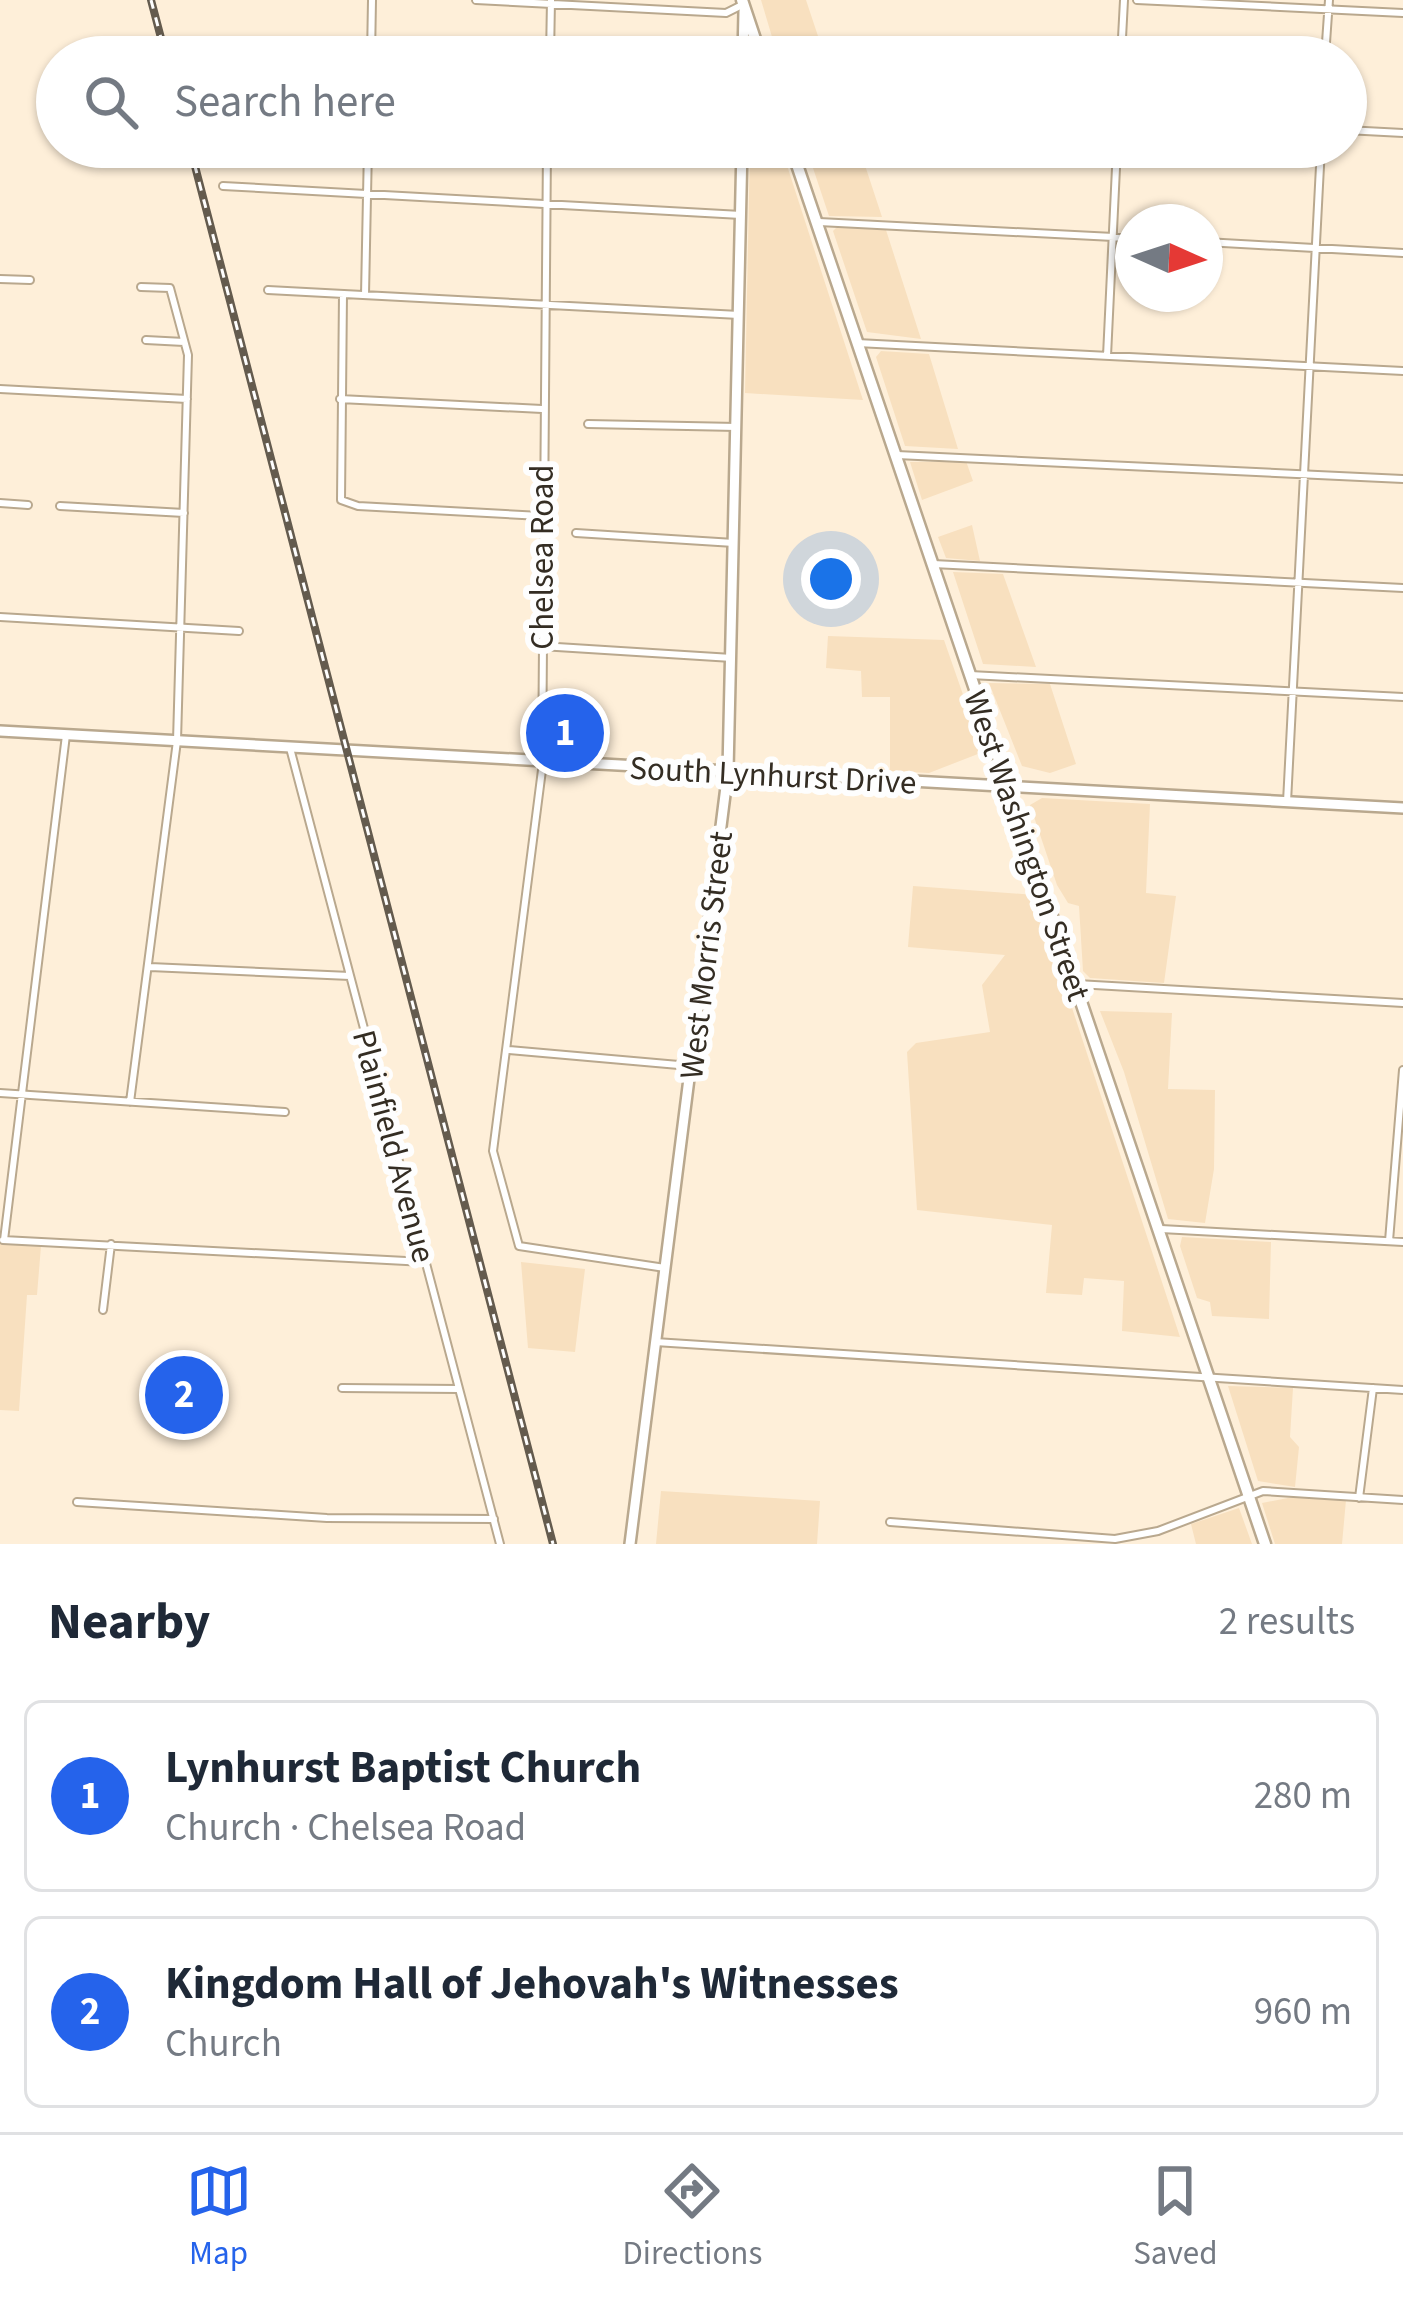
<!DOCTYPE html>
<meta charset="utf-8">
<style>
:root{--surface:#fff;--page:#f2f2f3;--text:#1f2937;--muted:#747a83;--line:#e0e1e3;--accent:#2563eb}
body{margin:0;font-family:"Source Sans 3",sans-serif;background:var(--page);color:var(--text)}
.compass{position:absolute;left:1115px;top:204px;width:108px;height:108px;border-radius:50%;background:var(--surface);box-shadow:0 3px 9px #0004;rotate:93deg}
.you{position:absolute;left:831px;top:579px;width:42px;height:42px;margin:-30px;border:9px solid #fff;border-radius:50%;background:#1a73e8;box-shadow:0 0 0 18px #1a73e833}
.badge{display:grid;place-items:center;width:78px;height:78px;border-radius:50%;background:var(--accent);color:#fff;font-size:39px;font-weight:700}
.pin{position:absolute;translate:-50% -50%;border:6px solid #fff;box-shadow:0 3px 12px #0006}
.list{margin:0;padding:0;list-style:none}
h2{display:flex;justify-content:space-between;align-items:center;height:156px;margin:0;padding:0 48px;font-size:51px}
h2 small{font-size:39px;font-weight:400;color:var(--muted)}
.list li{display:grid;grid-template-columns:78px 1fr auto;gap:36px;align-items:center;box-sizing:border-box;height:192px;margin:0 24px 24px;padding:0 24px;border:3px solid var(--line);border-radius:18px}
.list b{display:block;font-size:45px;white-space:nowrap}
.list p{margin:0;font-size:39px;white-space:nowrap;color:var(--muted)}
.list em{font-size:39px;font-style:normal;color:var(--muted)}
.icon{flex:none;width:66px;height:66px;fill:none;stroke:currentColor;stroke-width:2;stroke-linecap:round;stroke-linejoin:round}
.map{position:relative;flex:none;width:1403px;height:1544px;overflow:hidden}
.search{position:absolute;background:var(--surface);box-shadow:0 3px 9px #0004;left:36px;right:36px;top:36px;height:132px;display:flex;align-items:center;gap:30px;box-sizing:border-box;padding:0 42px;border-radius:66px;color:var(--muted);font-size:45px}
.sheet{height:588px;background:var(--surface)}
nav{display:flex;justify-content:space-around;align-items:center;box-sizing:border-box;height:168px;border-top:3px solid var(--line);background:var(--surface);font-size:33px;color:var(--muted)}
nav a{display:grid;justify-items:center;gap:6px}
nav .on{color:var(--accent)}
.map>svg:first-child{display:block}
.built{fill:#f8e0bf}
.lines{fill:none;stroke-linecap:round;stroke-linejoin:round}
.street-casing{stroke:#b9a88e;stroke-width:10}
.secondary-casing{stroke:#b9a88e;stroke-width:14}
.primary-casing{stroke:#b9a88e;stroke-width:15}
.street{stroke:#fff;stroke-width:6}
.secondary{stroke:#fff;stroke-width:9}
.primary{stroke:#fff;stroke-width:10}
.rail-casing{stroke:#645b4e;stroke-width:8}
.rail{stroke:#fefefe;stroke-width:3;stroke-dasharray:9;stroke-linecap:butt}
.labels{text-anchor:middle;stroke-width:12;stroke-linejoin:round;paint-order:stroke}
.street-label{font-size:33px;fill:#342d23;stroke:#fefefe}
</style>
<div class="map">
<svg width="1403" height="1544" viewBox="0 0 1403 1544">
<rect width="100%" height="100%" fill="#feefd9"/>
<path class="built" d="M761 0H806L825 57H778Z
M750 147H781L863 400 745 393Z
M806 147H859L882 217 829 216Z
M837 227 886 230 921 339 867 332 833 231Z
M881 351 929 354 958 449 905 446 876 357Z
M966 461 973 481 922 500 910 462Z
M972 525 980 561 946 558 938 537Z
M953 572 1003 574 1036 667 983 664Z
M828 636 944 640 983 752 929 773 890 771V697H862L861 671 826 668Z
M989 683 1050 684 1076 764 1050 773 1022 766Z
M1042 798 1150 804 1146 893 1176 896 1164 983 1090 978 1083 971 1079 906 1068 903 1057 885 1030 805Z
M913 886 1035 895 1180 1337 1122 1331 1124 1281 1084 1278 1082 1295 1046 1293 1052 1225 917 1210 907 1052 916 1043 990 1032 982 985 1005 955 908 947Z
M1100 1011 1172 1013 1168 1089 1215 1090 1214 1169 1205 1223 1168 1219 1124 1072Z
M1182 1237 1271 1242 1269 1319 1212 1316 1210 1302 1197 1298 1180 1246Z
M0 1243 41 1246 37 1295H27L19 1411 0 1410Z
M521 1262 585 1269 575 1352 528 1348Z
M1228 1386 1293 1388 1290 1437 1299 1447 1295 1487 1258 1481Z
M661 1491 820 1501 817 1544H656Z
M1293 1497 1346 1500 1342 1544H1275L1262 1503Z
M1239 1508 1252 1544H1196L1191 1524Z"/>
<g class="lines">
<defs>
<path id="street" d="M476 0 726 13 744 4
M1137 0 1403 13
M371 57 372 0
M550 57 551 0
M1121 57 1124 0
M1325 57 1329 0
M1346 130 1403 133
M547 147 542 770 493 1151 519 1246 665 1268
M223 186 741 215
M819 222 1133 238
M1205 242 1403 253
M0 279 30 280
M268 290 739 315
M343 294 341 500 358 506 541 516
M365 295 368 147
M146 340 184 342
M857 343 1403 371
M1107 356 1117 147
M0 389 187 399
M340 399 542 409
M588 424 737 427
M897 455 1403 479
M0 503 28 505
M60 506 184 513
M576 533 734 543
M933 564 1403 588
M0 617 239 631
M541 646 732 658
M970 675 1403 697
M290 748 500 1544
M1287 802 1321 147
M150 967 350 976
M1077 984 1403 1003
M509 1050 690 1066
M0 1093 285 1112
M130 1102 177 741 188 355 170 288 141 287
M1161 1229 1403 1242
M3 1240 425 1262
M4 1240 66 735
M1389 1241 1403 1070
M103 1310 111 1244
M655 1342 1403 1390
M342 1388 459 1389
M1359 1498 1373 1388
M77 1502 327 1518 494 1519
M890 1522 1115 1539 1158 1531 1263 1491 1403 1500"/>
<path id="secondary" d="M743 57 744 11
M0 731 1403 808
M630 1544 728 771 742 147"/>
<path id="primary" d="M742 0 761 57
M791 147 1265 1544"/>
</defs>
<use href="#street" class="street-casing"/>
<use href="#secondary" class="secondary-casing"/>
<use href="#primary" class="primary-casing"/>
<use href="#street" class="street"/>
<use href="#secondary" class="secondary"/>
<use href="#primary" class="primary"/>
<defs>
<path id="rail" d="M151 0 166 57
M190 147 553 1544"/>
</defs>
<use href="#rail" class="rail-casing"/>
<use href="#rail" class="rail"/>
</g>
<g class="labels">
<g class="street-label">
<text transform="translate(541 557) rotate(-90)" y="12">Chelsea Road</text>
<text transform="translate(773 774) rotate(3)" y="12">South Lynhurst Drive</text>
<text transform="translate(1028 845) rotate(71)" y="12">West Washington Street</text>
<text transform="translate(705 955) rotate(-83)" y="12">West Morris Street</text>
<text transform="translate(395 1146) rotate(75)" y="12">Plainfield Avenue</text>
</g>
</g>
</svg>
<svg class="compass" viewBox="-18 -18 36 36"><path d="M0-13l5 13h-10z" fill="#e53935"/><path d="M0 13l5-13h-10z" fill="#747a83"/></svg>
<div class="you"></div>
<div class="pin badge" style="left:565px;top:733px">1</div>
<div class="pin badge" style="left:184px;top:1395px">2</div>
<div class="search"><svg class="icon" aria-label="search" viewBox="0 0 24 24"><circle cx="10" cy="10" r="6"/><path d="M15 15l6 6"/></svg>Search here</div>
</div>
<section class="sheet">
<h2>Nearby<small>2 results</small></h2>
<ul class="list">
<li><span class="badge">1</span><div><b>Lynhurst Baptist Church</b><p>Church · Chelsea Road</p></div><em>280 m</em></li>
<li><span class="badge">2</span><div><b>Kingdom Hall of Jehovah's Witnesses</b><p>Church</p></div><em>960 m</em></li>
</ul>
</section>
<nav>
<a class="on"><svg class="icon" aria-label="map" viewBox="0 0 24 24"><path d="M3 6l6-2 6 2 6-2v14l-6 2-6-2-6 2zM9 4v14M15 6v14"/></svg>Map</a>
<a><svg class="icon" aria-label="directions" viewBox="0 0 24 24"><path d="M12 3l9 9-9 9-9-9zM9 14v-3h6M13 9l2 2-2 2"/></svg>Directions</a>
<a><svg class="icon" aria-label="saved" viewBox="0 0 24 24"><path d="M7 4h10v16l-5-4-5 4z"/></svg>Saved</a>
</nav>
